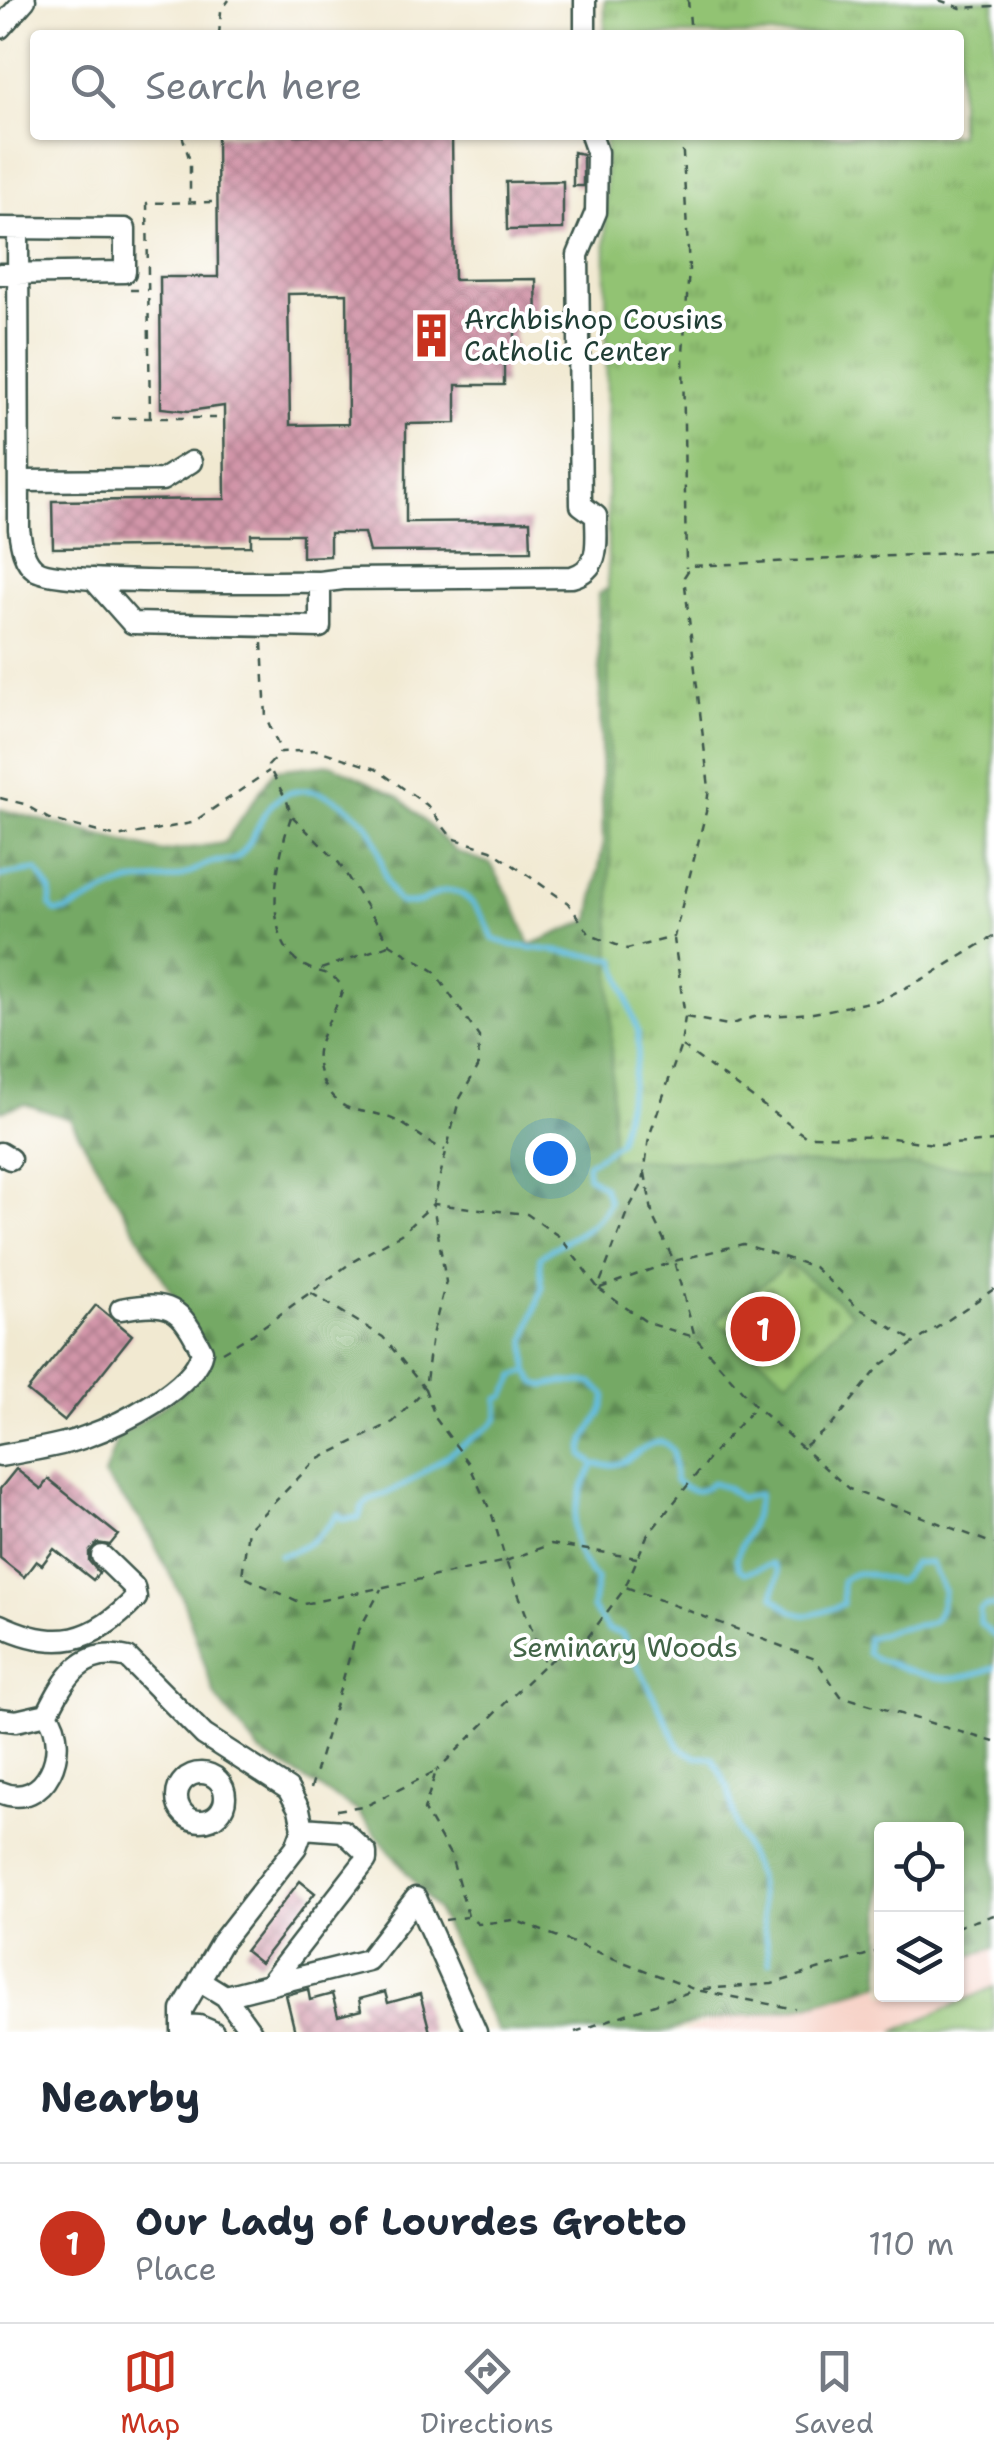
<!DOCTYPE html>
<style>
:root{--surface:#fff;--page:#f2f2f3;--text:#1f2937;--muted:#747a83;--line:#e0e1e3;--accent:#c8321e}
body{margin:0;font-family:"Shantell Sans",sans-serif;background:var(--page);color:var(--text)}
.controls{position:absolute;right:30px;bottom:30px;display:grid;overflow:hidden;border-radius:10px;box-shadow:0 2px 8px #0004}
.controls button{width:90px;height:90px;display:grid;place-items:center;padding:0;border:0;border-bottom:2px solid var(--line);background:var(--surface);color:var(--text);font:50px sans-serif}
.you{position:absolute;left:550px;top:1158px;width:35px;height:35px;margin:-25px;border:8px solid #fff;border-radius:50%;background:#1a73e8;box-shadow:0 0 0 15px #1a73e833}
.badge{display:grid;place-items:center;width:65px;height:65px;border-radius:50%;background:var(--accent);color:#fff;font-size:32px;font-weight:700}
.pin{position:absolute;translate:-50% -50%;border:5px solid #fff;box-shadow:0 2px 10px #0006}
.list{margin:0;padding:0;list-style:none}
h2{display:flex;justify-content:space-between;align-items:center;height:130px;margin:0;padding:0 40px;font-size:42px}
h2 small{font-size:32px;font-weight:400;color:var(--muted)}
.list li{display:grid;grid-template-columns:65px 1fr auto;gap:30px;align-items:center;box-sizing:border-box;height:160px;padding:0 40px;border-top:2px solid var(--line)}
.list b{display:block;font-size:38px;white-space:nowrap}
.list p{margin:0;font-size:32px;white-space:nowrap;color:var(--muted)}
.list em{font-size:32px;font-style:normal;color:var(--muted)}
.icon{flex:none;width:55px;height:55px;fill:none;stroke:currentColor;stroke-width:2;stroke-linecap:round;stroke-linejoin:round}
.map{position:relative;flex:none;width:994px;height:2032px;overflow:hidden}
.search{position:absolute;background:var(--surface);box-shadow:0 2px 8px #0004;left:30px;right:30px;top:30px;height:110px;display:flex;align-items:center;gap:25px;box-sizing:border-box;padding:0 35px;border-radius:10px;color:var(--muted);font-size:38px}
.sheet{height:290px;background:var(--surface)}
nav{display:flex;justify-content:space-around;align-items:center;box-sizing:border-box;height:140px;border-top:2px solid var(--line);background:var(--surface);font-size:28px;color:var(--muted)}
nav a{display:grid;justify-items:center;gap:5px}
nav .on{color:var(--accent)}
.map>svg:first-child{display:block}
.built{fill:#f7d1c6}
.forest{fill:url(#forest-firs);stroke:#4a734c;stroke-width:2.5}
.cemetery{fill:url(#cemetery-stones);stroke:#588054;stroke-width:2.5}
.park{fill:url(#park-tufts);stroke:#588054;stroke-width:2.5}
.garden{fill:#92c373;stroke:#588054;stroke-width:2.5}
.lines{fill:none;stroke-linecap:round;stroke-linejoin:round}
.stream{stroke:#63bde0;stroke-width:5}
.building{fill:url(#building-cross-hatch);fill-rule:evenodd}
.minor-casing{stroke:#3e574c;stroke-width:25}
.path{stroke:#3e574c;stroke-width:2.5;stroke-dasharray:8 8;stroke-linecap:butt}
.minor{stroke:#fff;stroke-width:20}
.labels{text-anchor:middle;stroke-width:8;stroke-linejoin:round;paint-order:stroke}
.poi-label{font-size:28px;fill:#1f3d34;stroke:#fff;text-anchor:start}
.park-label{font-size:28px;fill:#426547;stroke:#fff}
</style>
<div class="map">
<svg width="994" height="2032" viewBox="0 0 994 2032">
<defs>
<pattern id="forest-firs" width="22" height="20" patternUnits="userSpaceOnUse" patternTransform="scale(2.5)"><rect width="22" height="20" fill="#75a965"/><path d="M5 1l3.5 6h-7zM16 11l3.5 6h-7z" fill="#5f8b54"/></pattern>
<pattern id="cemetery-stones" width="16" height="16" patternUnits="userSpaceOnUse" patternTransform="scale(2.5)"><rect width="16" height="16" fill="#92c373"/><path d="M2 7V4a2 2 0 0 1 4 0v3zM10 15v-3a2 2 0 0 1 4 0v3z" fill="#77a05f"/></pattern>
<pattern id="park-tufts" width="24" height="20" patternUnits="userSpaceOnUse" patternTransform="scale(2.5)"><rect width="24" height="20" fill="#92c373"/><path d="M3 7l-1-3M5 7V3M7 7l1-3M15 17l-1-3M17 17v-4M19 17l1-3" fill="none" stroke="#77a05f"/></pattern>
<pattern id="building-cross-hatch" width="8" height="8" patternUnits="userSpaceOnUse" patternTransform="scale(2.5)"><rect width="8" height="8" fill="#d295a9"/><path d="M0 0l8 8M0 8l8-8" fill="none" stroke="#aa7b8a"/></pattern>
</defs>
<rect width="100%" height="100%" fill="#fff"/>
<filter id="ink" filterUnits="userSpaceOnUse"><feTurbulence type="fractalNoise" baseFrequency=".01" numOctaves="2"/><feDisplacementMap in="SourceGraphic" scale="20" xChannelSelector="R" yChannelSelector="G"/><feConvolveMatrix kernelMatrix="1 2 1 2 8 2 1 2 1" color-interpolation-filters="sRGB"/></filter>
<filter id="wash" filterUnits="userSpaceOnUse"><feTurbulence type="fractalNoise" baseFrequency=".0048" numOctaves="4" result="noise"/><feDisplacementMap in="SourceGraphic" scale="40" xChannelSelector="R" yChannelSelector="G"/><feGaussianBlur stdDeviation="2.25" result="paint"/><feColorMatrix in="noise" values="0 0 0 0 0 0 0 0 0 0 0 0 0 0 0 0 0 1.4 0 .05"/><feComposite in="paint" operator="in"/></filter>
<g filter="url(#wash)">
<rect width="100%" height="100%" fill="#f1e9d1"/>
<path class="built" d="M994 1918V2032H683L881 1959 882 1994H956L957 1932Z"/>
<path class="forest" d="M609 588 994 755V1948L957 1960 956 1830H882L881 1983 795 2009 702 2021 667 2032H498L436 1909 356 1810 261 1753 215 1696 182 1597 143 1523 104 1476 117 1438 186 1390 196 1335 70 1119 25 1104 0 1111V809L163 852 224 843 275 770 331 764 399 797 455 851 491 864 515 907 530 945 590 920 603 845 598 594Z"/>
<path class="cemetery" d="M789 1263 853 1313 788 1381 716 1321Z"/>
<path class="park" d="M605 0H994V1168L612 1159 605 135H959V35H605Z"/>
<path class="garden" d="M994 1987V2032H894Z"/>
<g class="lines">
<path class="stream" d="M0 876 37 870 51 892 50 906 55 912 67 911C87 902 108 889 129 883 144 879 160 881 175 878 189 875 197 868 210 863 219 859 229 864 238 857 261 837 258 798 297 791 320 786 348 805 364 821 385 841 376 879 400 903 430 906 426 894 445 891 468 887 487 921 493 939L511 945 615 959 638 1032V1053L619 1142 587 1164 588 1176 603 1186 609 1201C599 1230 563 1239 540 1257L542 1288 526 1340 528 1371 536 1383 546 1386 563 1382 592 1383 606 1395C605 1419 582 1430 583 1455L594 1464C632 1471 634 1446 659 1442 666 1441 668 1446 673 1451L675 1481C690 1490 697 1497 712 1482L727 1488 740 1498 759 1494 754 1517 736 1558 739 1569 745 1573 772 1564C785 1574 773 1583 774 1596 800 1623 811 1617 843 1604L842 1581C861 1563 878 1581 899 1581L914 1563 930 1562 944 1591C937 1630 932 1622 899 1628 888 1630 878 1636 867 1638V1653C876 1661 886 1661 897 1666 936 1681 954 1683 994 1668
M594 1464C574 1502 560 1545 597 1579L592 1608 608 1630 622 1634 680 1748 696 1757 713 1758 728 1788 737 1829 757 1876 769 1962
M279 1555C304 1551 324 1533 338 1514L342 1519 359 1518 362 1507 370 1500 403 1486 493 1424 498 1417V1399L505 1396 515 1376 527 1372
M994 1606H985L980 1610V1623L994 1636"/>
</g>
<g id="blocks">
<path class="building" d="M217 135H452L454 280 536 279 537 320H515V350H504V385H456V423L406 424V522L530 521 531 551 369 552 364 533H330V556L302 557V534H251V546L53 548 52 501 225 499 224 406 189 411 161 408 160 277H218ZM347 293 348 424 290 425 288 294Z
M573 152 583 154V186H573Z
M563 181V229L507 230 506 182Z
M96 1305 132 1335 64 1421 27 1391Z
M16 1469 41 1489 48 1479 118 1535 110 1545 97 1543 89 1552V1561L99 1573 93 1580 54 1549 42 1565 36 1561 24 1577 0 1558V1489Z
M300 1881 315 1893 260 1963 245 1951Z
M308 1989 310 2000 332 1994 338 2016 361 2010 359 1999 385 1992 388 2003 420 1994 430 2032H295L286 1995Z"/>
</g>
</g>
<g filter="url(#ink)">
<use href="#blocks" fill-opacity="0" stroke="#3e574c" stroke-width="2.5"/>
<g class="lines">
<defs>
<path id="minor" d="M585 0V35
M0 28 25 0
M0 228 125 229V272L0 274
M18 228 19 529C21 543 23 561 36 570 59 586 278 581 320 582L343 579 572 577C602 568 596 542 596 516L581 505 578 255 596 212 597 152 591 135
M19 481 162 480 191 462
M93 579 132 623 320 627V582
M0 1153 10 1159
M0 1456C29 1450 58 1447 85 1437 119 1425 195 1388 202 1351 180 1306 170 1300 121 1309
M0 1625C57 1652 93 1643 136 1598L134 1587 102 1556
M0 1719 16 1721 47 1714C65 1678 82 1646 128 1658L204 1735 288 1789 299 1809 303 1828 296 1847 221 1943 182 2010V2032
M177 1797a24 24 0 1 1 48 0a24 24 0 1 1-48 0Z
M0 1792C46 1812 72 1747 47 1714
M199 1980 225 1996 251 2032
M269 1985 366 1860V1853L343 1831 303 1828
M225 1996 368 1960 416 1898 476 2032
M182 2025 199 2026 213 2032"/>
</defs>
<use href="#minor" class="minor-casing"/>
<path class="path" d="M688 0 691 35
M939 0 961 8 994 6
M219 35 221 11 229 0
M182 135 190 161V201
M682 135 689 269 683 353 686 568
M130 290H147
M112 418H224
M150 418 147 203 217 202
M262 643 266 717 281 752
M0 798 24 804 49 819 117 837 192 823 269 771
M291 817C278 854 259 940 303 965 321 976 330 968 343 988 337 1008 324 1026 319 1046 313 1068 326 1097 346 1107 358 1112 371 1112 384 1116 408 1123 423 1141 445 1150
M321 969 389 945
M686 1017 728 1025 754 1017 813 1013 880 1000 927 977 994 936
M682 1046 805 1136 886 1137 940 1145 994 1141
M645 1173 653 1217 674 1261 695 1337 756 1407 849 1489 994 1544
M600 1288 674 1261 743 1244 814 1267 857 1307 914 1341
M599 1289 648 1323 694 1337
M311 1293 383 1337 425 1389 393 1422 315 1461 248 1529 242 1576 304 1604 506 1561 545 1664 436 1771
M222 1352 253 1334 352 1262 401 1234 433 1204 527 1214 560 1237 598 1288 627 1212 643 1183 649 1137 681 1045 685 1017 674 939
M805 1446 832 1425 880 1366 994 1289
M637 1558 551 1544 506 1561 492 1515 468 1462 436 1419 425 1389 432 1335 446 1282 433 1204 459 1100 478 1067 479 1037 434 971 390 944 339 863 291 815 287 801 268 766 281 752 318 750 376 769 427 805 452 838 491 850 568 903 590 935 627 949 674 937 706 812 709 788 684 577 691 566 994 551
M626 1585 647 1536 715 1451 755 1407
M547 1663 588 1637 626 1587 815 1659 841 1696 994 1742
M311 1788 355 1638 381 1589
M337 1810 368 1805 436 1771 424 1810 451 1856 468 1916 478 1924 514 1920 696 1990 795 2009
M445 1920 466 1917
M956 1927 994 1915
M703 1989 772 1984 882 1950
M575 2032 695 1990"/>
<use href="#minor" class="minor"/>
</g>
</g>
<defs>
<symbol id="building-bare" viewBox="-9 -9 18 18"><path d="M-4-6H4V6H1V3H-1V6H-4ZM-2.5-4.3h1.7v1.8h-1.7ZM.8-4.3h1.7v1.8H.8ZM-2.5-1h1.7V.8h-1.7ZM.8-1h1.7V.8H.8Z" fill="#c8321e" stroke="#fff" stroke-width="2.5" paint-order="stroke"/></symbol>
</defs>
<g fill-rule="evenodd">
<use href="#building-bare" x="400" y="304" width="63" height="63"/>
</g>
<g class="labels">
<g class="poi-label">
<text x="464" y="329">Archbishop Cousins<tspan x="464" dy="32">Catholic Center</tspan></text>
</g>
<g class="park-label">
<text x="625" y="1657">Seminary Woods</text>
</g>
</g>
</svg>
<div class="controls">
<button><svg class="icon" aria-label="locate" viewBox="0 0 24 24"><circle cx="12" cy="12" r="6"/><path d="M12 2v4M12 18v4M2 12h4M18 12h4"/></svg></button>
<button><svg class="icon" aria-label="layers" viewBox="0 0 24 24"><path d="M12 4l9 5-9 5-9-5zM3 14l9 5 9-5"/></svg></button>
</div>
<div class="you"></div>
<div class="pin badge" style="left:763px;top:1329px">1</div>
<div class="search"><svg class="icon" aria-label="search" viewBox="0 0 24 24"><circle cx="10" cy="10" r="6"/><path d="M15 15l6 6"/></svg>Search here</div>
</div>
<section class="sheet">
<h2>Nearby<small></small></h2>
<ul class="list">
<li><span class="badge">1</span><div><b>Our Lady of Lourdes Grotto</b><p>Place</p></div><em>110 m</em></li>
</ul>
</section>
<nav>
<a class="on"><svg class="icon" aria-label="map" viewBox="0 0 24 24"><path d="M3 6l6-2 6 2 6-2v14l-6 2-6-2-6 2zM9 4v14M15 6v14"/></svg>Map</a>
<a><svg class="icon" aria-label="directions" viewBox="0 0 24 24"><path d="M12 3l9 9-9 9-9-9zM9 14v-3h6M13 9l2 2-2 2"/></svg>Directions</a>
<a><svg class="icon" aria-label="saved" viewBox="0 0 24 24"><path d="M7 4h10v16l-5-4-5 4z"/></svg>Saved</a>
</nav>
